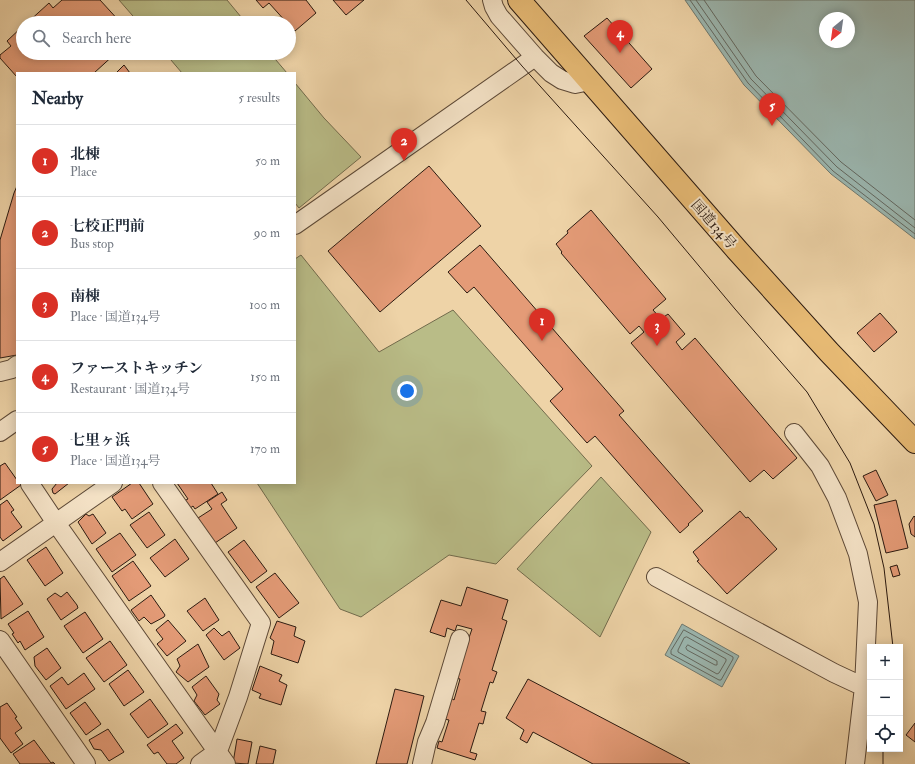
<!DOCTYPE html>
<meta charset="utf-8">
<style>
:root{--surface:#fff;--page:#f6f6f7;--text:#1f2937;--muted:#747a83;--line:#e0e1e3;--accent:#d93025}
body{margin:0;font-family:"IM FELL Double Pica","Noto Serif JP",serif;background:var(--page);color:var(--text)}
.controls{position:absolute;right:12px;bottom:12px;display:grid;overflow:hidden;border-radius:0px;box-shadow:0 2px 10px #0003}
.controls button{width:36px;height:36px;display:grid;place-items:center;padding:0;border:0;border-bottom:1px solid var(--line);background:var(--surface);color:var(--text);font:20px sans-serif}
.compass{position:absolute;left:819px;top:12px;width:36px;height:36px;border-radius:50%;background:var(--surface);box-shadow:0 2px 10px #0003;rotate:209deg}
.you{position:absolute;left:407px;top:391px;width:14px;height:14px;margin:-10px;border:3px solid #fff;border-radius:50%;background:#1a73e8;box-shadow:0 0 0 6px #1a73e833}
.badge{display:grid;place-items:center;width:26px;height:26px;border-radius:50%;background:var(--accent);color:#fff;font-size:13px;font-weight:700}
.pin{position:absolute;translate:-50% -33px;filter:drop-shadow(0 1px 2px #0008)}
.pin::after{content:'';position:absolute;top:21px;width:14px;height:12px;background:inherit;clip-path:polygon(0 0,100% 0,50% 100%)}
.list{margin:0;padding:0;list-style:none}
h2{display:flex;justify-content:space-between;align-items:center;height:52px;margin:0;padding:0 16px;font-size:17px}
h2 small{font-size:13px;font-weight:400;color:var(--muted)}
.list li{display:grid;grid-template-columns:26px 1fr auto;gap:12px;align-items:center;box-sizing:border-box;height:72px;padding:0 16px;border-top:1px solid var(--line)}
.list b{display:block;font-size:15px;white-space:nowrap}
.list p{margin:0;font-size:13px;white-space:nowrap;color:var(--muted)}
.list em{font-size:13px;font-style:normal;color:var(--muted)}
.icon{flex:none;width:22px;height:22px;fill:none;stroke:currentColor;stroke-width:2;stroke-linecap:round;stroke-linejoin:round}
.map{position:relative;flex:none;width:915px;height:764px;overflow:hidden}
.search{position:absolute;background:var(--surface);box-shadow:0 2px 10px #0003;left:16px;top:16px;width:280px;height:44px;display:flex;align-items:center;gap:10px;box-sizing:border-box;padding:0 14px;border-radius:22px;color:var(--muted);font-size:15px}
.panel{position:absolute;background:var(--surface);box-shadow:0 2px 10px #0003;left:16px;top:72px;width:280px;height:412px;border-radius:0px}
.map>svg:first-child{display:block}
.green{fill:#b9bc87;stroke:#726b4c}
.water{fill:#9bb6af;stroke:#6e786f;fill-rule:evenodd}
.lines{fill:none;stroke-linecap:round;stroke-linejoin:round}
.shore{stroke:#636860;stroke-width:1}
.building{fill:#e49b77;stroke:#2b1a10}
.minor-casing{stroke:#5c4836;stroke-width:20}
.highway-casing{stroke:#2b1a10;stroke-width:24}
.minor{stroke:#f4e2c6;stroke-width:18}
.highway{stroke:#e7ba74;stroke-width:22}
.tram{stroke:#2b1a10;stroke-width:1}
.labels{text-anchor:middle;stroke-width:4;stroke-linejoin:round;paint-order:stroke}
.street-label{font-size:14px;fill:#2b1a10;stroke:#f4e2c6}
</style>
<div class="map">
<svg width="915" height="764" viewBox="0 0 915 764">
<rect width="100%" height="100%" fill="#eed3a7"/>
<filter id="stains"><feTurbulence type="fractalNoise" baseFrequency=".005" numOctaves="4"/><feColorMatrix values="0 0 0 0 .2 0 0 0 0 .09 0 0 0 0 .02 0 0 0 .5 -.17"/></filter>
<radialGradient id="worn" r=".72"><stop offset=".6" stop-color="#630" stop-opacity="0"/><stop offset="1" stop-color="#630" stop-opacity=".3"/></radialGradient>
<path class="green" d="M119 0H227L246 23H139Z
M165 53H270L287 73H182Z
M295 83 324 118 361 157 299 208 295 203Z
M301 255 379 352 453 310 592 466 496 564 449 555 361 617 340 609 257 483H295V259Z
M601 477 651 532 600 637 517 569Z"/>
<path class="water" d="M685 0H915V239L831 174 744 85ZM825 18H849V42H825Z
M682 624 739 656 722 687 665 655Z"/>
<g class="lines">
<path class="shore" d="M690 0 748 83 833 171 915 234
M696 0 751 79 837 167 915 228
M704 0 756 76 841 162 915 220
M684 630 733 657V659L721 680H719L671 654V651Z
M687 637 726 659V661L719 673 717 674 678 652V650L684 638Z
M688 645 717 661V665H715L687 650 686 648Z"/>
</g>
<path class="building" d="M62 0H100L121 23H27L49 3 53 8Z
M256 0H306L316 13 295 31 289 25V23H287L269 3 263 8Z
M333 0H364L346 15Z
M607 18 652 69 631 88 584 36Z
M23 26V53H116L94 73H17V77L0 58V55L11 46 7 41Z
M124 65 130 73H116Z
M429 166 481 226 380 312 328 251Z
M17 186V355L0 358V240L14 193Z
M591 210 666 299 653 310 661 319 668 314 685 334 676 342 682 350 695 338 797 458 773 479 764 470 750 482 631 343 644 332 639 326 630 334 561 253 562 252 556 244 568 233 567 231Z
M480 245 624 411 619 415 703 511 688 524 689 525 680 533 595 436 587 443 550 401 563 389 474 287 467 293 448 272Z
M880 313 897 332 874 352 857 333Z
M5 463 17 480V483H19L21 485 0 500V466Z
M876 470 888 495 876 501 863 476Z
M57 483H69L55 494 53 493 52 489Z
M132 483H139L153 504 132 519 125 509 122 511 112 497Z
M177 483H211L218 494 195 509 193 506 189 509 184 501 188 499Z
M222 492 227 500 221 504 237 528 215 543 198 518 212 509 207 502Z
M7 500 14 510 11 512 22 527 3 541 0 537V505Z
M896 500 908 548 886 553 874 505Z
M740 511 746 518 748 517 777 549 727 594 697 561 699 560 693 552Z
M149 512 165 535 147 548 130 525Z
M86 514 89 516 93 514 106 533 92 544 78 522Z
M914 516 915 517V537L911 534 909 524Z
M120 533 136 555 112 572 96 549Z
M175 539 189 559 165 577 150 558Z
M244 540 267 571 251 583 228 552Z
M46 547 63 573 45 586 27 560Z
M133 561 151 586 129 601 112 576Z
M897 565 900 575 893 577 890 567Z
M275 573 299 603 279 618 256 587Z
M4 576 23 604 1 619 0 579Z
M467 587 508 600 502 619 507 621 492 670 497 672 493 683 490 682 481 711 486 712 483 724 479 723 470 752 477 754 475 760 437 748 439 741 442 742 449 720 444 719 451 698 454 700 460 679 455 678 472 629 457 625 455 631 447 628 445 637 430 632 441 600 461 606Z
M67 592 77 605 78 608 61 620 47 599 55 593 61 597Z
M151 595 165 615 164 617 151 624 144 617 139 621 131 610Z
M205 598 219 620 203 631 187 611Z
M28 611 44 637 25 650 20 641 18 643 12 634 14 633 8 624Z
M85 612 103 639 83 653 64 626Z
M168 620 186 641 167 656 157 644 163 639 156 630Z
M277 621 296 627 294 636 305 641 298 663 271 654 274 641 270 638Z
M214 628 222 636 229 631 240 648 224 660 206 635Z
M110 641 127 665 104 682 86 658Z
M198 644 209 667 188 682 176 672 180 666 177 659Z
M47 648 61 668 46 680 35 666 34 657Z
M260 666 282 675 279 681 287 685 281 705 259 698 261 694 252 690Z
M128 670 144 692 124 706 109 684Z
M84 673 95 689 66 709 50 686 62 677 68 685Z
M206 676 219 694 217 700 220 704 205 715 194 701 197 695 192 687Z
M528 679 690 764H593L533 732 527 743 520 739 524 730 506 718Z
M395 689 424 696 407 764H376Z
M150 699 168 724 148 738 130 714Z
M85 702 101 724 86 735 70 713Z
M7 703 17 717 15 718 22 728 15 733 23 744 11 753 0 738V707Z
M915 723V742L906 735Z
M176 724 183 733 172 741 184 758 176 764H167L158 752 154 754 147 745Z
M108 729 124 752 109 761 101 750 94 749 89 740Z
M237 739 252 742 248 764 233 763Z
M34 740 51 763 53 762 55 764H20L13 754Z
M260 746 276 750 273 764H256Z"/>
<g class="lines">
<defs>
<path id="minor" d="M492 0 494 7 499 16 535 57 551 73 562 80 575 84 590 81
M295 225 535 57
M0 372 12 369 17 365
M0 432 17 420
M794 433 820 466 837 498 858 554 868 602 864 687 855 764
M162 483 261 623 238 697 218 751 200 764
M30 484 56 523 226 764
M0 562 113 483
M656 577 834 673 864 687
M0 640 86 764
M422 764 427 742 435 723 460 639"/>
<path id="highway" d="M519 0 737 250 829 352 915 442"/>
</defs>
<use href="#minor" class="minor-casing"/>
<use href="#highway" class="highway-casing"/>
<use href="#minor" class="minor"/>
<use href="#highway" class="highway"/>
<path class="tram" d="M466 0 522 66 658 217 735 309 807 392 850 463 874 524 884 568 893 647
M883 749V764"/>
</g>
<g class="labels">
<g class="street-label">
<text transform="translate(714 224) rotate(49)" y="5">国道134号</text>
</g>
</g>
<rect width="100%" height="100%" filter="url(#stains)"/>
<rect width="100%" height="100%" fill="url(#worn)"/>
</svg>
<div class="controls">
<button>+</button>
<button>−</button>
<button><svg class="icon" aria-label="locate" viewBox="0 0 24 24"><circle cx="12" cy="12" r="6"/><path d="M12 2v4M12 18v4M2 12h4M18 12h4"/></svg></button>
</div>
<svg class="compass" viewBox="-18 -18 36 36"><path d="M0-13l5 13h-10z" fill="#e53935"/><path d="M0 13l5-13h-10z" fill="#747a83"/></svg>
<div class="you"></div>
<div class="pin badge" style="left:542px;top:341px">1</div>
<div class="pin badge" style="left:404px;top:161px">2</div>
<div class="pin badge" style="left:657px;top:346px">3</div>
<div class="pin badge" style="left:620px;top:53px">4</div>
<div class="pin badge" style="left:772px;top:126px">5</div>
<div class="search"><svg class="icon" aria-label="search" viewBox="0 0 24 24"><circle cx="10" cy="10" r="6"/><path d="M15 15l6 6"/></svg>Search here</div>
<section class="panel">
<h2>Nearby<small>5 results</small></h2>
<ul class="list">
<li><span class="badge">1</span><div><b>北棟</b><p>Place</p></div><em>50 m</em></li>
<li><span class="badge">2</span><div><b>七校正門前</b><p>Bus stop</p></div><em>90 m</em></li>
<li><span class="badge">3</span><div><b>南棟</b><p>Place · 国道134号</p></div><em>100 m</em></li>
<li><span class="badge">4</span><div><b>ファーストキッチン</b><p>Restaurant · 国道134号</p></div><em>150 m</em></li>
<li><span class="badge">5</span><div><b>七里ヶ浜</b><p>Place · 国道134号</p></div><em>170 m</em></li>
</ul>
</section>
</div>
